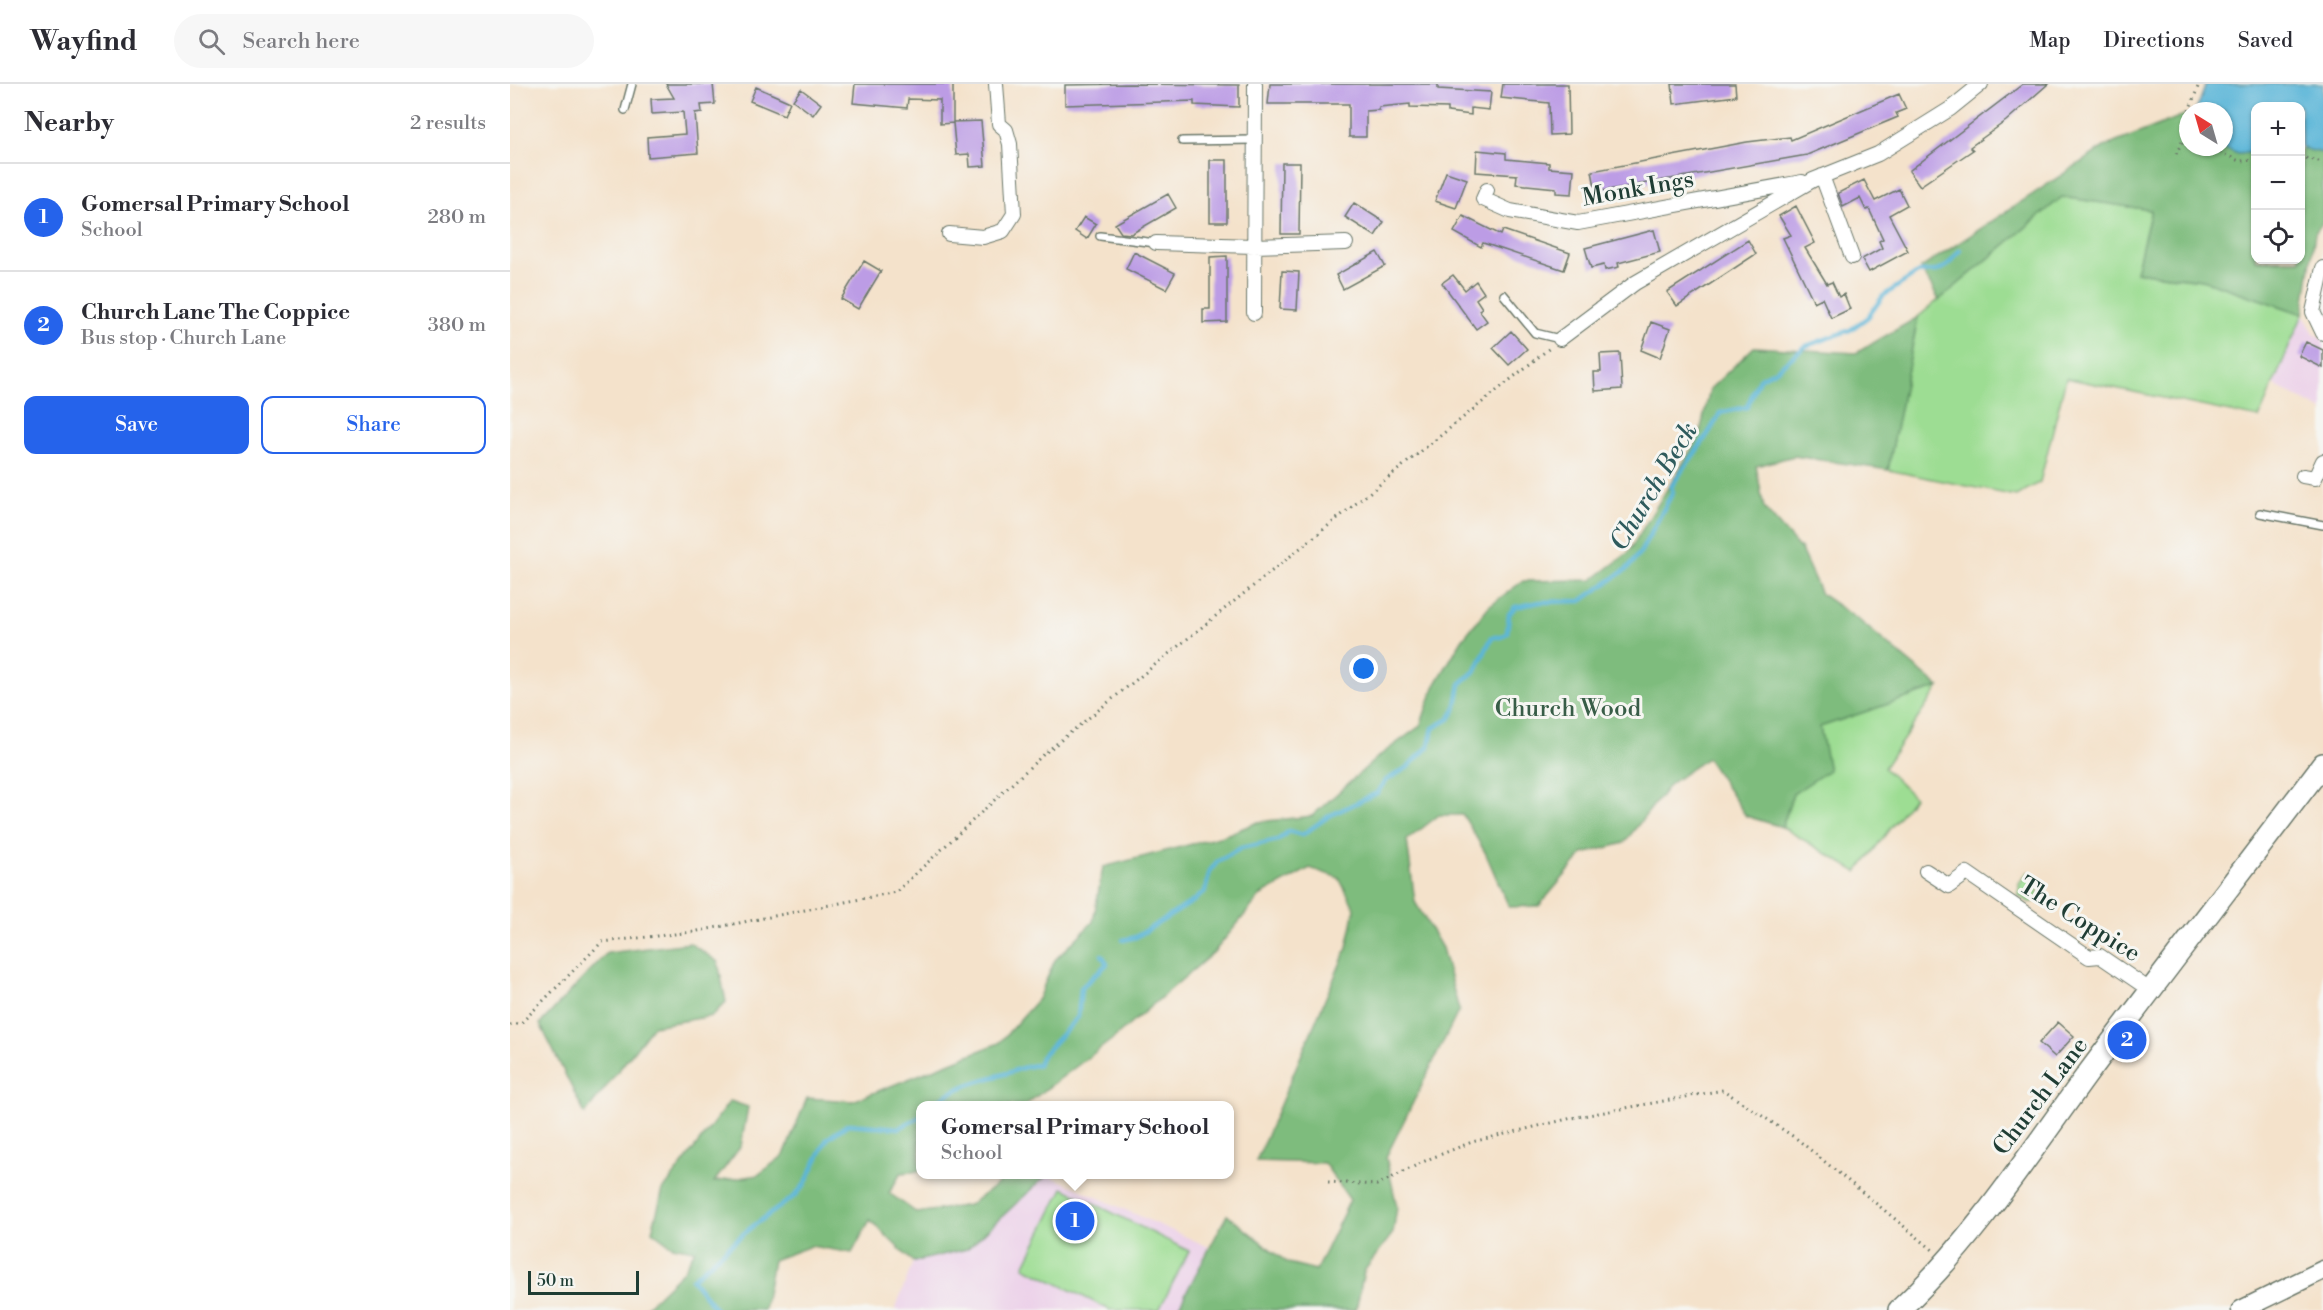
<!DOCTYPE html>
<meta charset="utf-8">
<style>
:root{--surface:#fff;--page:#f7f7f7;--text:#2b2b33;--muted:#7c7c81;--line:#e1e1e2;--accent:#2563eb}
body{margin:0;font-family:"Libre Bodoni",serif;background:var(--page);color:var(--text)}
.controls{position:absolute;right:18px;top:18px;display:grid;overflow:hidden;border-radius:12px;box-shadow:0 2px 4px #0004}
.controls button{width:54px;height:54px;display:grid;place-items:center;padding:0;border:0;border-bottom:2px solid var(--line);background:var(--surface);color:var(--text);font:30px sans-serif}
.compass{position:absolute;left:1669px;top:18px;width:54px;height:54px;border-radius:50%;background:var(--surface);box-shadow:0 2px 4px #0004;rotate:323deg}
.scale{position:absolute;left:18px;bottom:15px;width:111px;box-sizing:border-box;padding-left:6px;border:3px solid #1f3d34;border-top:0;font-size:16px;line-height:21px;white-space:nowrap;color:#1f3d34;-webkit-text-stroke:4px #f6f6f2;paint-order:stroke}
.you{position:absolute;left:854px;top:585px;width:21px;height:21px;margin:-15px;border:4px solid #fff;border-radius:50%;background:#1a73e8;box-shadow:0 0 0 9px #1a73e833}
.badge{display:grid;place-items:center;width:39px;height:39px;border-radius:50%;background:var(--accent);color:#fff;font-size:20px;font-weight:700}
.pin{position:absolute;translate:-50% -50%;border:3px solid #fff;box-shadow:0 2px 6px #0006}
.popup{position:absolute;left:406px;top:1017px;width:318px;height:78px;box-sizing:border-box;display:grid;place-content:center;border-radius:12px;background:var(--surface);filter:drop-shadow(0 2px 4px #0005);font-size:20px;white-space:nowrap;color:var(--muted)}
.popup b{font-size:22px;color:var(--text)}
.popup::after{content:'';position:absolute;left:50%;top:100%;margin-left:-12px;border:12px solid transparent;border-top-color:var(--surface)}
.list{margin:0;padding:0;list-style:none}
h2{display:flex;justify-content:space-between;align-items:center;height:78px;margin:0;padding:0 24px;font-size:26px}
h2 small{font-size:20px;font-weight:400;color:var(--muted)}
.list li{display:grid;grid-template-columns:39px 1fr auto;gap:18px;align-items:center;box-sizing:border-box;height:108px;padding:0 24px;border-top:2px solid var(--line)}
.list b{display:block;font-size:22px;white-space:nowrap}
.list p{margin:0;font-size:20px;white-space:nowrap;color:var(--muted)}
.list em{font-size:20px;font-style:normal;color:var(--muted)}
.actions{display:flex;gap:12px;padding:18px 24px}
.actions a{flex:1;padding:14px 0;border:2px solid var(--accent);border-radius:12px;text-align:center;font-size:21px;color:var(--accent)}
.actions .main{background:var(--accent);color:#fff}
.icon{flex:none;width:33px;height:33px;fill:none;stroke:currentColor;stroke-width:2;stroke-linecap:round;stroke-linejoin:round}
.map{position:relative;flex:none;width:1813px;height:1226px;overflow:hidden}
header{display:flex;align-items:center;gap:36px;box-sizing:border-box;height:84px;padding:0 30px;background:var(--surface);border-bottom:2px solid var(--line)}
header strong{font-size:28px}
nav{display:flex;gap:33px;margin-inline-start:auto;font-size:21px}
.search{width:420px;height:54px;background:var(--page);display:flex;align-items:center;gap:15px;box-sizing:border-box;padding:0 21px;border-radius:33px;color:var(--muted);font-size:22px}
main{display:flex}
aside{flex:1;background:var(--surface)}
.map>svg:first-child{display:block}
.built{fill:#ecd1e9}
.green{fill:#9ddd93;stroke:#5e8d64;stroke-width:1.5}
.forest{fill:#7ebc7d;stroke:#4e7c58;stroke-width:1.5}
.water{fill:#5bb6d8;stroke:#3d7a86;stroke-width:1.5}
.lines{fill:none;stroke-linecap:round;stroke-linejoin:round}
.stream{stroke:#5bb6d8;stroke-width:4.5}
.building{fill:#bc9ce5}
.service-casing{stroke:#6a7769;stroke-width:10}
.minor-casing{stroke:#6a7769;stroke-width:16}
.secondary-casing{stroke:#6a7769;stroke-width:21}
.primary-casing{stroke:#6a7769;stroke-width:24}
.path{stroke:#6a7769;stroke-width:3;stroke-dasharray:1.5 4.5;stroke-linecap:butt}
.service{stroke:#fff;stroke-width:7}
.minor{stroke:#fff;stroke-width:14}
.secondary{stroke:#fff;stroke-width:18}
.primary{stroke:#fff;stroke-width:21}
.labels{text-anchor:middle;stroke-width:6;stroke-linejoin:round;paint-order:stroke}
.street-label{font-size:24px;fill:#1f3d34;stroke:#f6f6f2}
.park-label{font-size:24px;fill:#385d47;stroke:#f6f6f2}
.water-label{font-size:26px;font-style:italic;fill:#2e5b5d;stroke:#f6f6f2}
</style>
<header>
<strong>Wayfind</strong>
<div class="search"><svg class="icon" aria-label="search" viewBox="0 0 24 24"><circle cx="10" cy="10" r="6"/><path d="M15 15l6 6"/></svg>Search here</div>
<nav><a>Map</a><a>Directions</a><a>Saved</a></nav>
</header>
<main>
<aside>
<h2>Nearby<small>2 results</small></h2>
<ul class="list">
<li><span class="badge">1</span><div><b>Gomersal Primary School</b><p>School</p></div><em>280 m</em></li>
<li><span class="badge">2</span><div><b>Church Lane The Coppice</b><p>Bus stop · Church Lane</p></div><em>380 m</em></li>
</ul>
<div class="actions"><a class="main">Save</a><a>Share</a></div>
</aside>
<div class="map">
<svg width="1813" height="1226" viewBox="0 0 1813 1226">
<rect width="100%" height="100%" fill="#f6f6f2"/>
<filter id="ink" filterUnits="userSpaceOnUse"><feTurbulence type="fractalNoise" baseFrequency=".0167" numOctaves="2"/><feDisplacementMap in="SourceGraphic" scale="12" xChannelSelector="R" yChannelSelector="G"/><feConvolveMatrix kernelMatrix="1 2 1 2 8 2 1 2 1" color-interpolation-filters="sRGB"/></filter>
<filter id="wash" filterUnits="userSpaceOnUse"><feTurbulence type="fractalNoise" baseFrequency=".008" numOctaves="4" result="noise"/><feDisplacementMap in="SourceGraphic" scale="24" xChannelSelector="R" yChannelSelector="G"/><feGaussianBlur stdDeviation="1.35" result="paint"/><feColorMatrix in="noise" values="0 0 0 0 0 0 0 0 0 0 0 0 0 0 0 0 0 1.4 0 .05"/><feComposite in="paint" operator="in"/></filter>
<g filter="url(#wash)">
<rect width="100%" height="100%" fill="#f4e2cb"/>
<path class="built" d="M1793 230 1804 249 1813 256V327L1764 301Z
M537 1091 699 1163 667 1226H385L403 1178 457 1165Z"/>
<path class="green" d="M1552 113 1641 126 1626 188 1693 196 1793 230 1749 334 1556 294 1530 398 1506 412 1378 386 1408 233Z
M1429 603 1374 684 1404 713 1347 788 1272 743 1283 710 1318 686 1309 643Z
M1518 788 1527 794 1528 811 1524 818H1519L1509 812V799Z
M553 1104 679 1167 649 1226H600L514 1183Z"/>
<path class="forest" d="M1674 31 1678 45V63H1712L1728 70 1745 68 1746 176H1790L1791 64 1813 69V138L1805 149 1793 230 1693 196 1626 188 1641 126 1552 113 1429 216 1411 184 1594 63Z
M1408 233 1378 386 1284 372 1246 382 1254 424 1291 466 1311 510 1350 537 1429 603 1310 643 1319 686 1283 710 1272 743 1236 732 1197 674 1160 700 1114 759 1073 770 1029 822 999 823 975 768 953 731H929L897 756 905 818 932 864 949 926 876 1073 887 1123 883 1149 854 1187 846 1226H667L717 1131 778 1179 806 1186 840 1116 814 1079 746 1077 837 864 845 825 829 794 800 784 751 811 704 868 604 954 515 1021 410 1022V1087L391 1089 379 1109 407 1129 459 1121 500 1091H537L457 1165 403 1178 360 1136 342 1169 301 1162 263 1176 254 1226H133L173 1187 185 1166 162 1162 142 1147 153 1106 220 1017 238 1023 231 1062 204 1098 248 1091 274 1071 297 1014 343 1017 489 959 528 915 545 876 583 838 593 783 713 752 748 738 802 732 869 672 910 642 924 603 952 556 979 522 1013 497 1082 496 1118 469 1189 353 1200 305 1244 263 1346 269Z
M180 859 208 878 216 918 202 932 143 942 75 1030 30 940 97 869Z"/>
<path class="water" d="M1696 0H1813V69L1791 64 1790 22H1746L1745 68 1728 70 1712 63 1714 27H1686Z"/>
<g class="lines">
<path class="stream" d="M613 856 626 853 685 816 695 807 700 787 707 778 731 764 768 756 779 747 792 751 819 732 867 709 875 697 898 683 919 662 923 644 939 635 945 626 950 600 966 586 982 553H991L997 549 999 530 1005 523 1030 518 1071 517 1118 484 1130 469 1163 408 1161 403C1177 378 1197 356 1210 329L1237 323 1249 295 1266 286 1296 262 1340 246 1358 233 1373 212 1409 188 1427 187 1437 182 1450 166
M421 1022C443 1004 464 998 491 991 506 987 511 982 528 981L531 973 568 933 571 904 597 880 592 871
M206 1226 182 1195 239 1145 285 1112 295 1100 317 1055 338 1040 389 1044 410 1033"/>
</g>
<g id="blocks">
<path class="building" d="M156 0H203L205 20 191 21 192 28 185 29 188 69 138 73 137 53 175 50 173 28 142 30 141 15 164 14Z
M345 0H443V38L471 37 475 82 460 83 459 70 446 71 443 39 430 40V16L398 15 397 24 343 19Z
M621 0 729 1V23L684 21V17L555 21V1Z
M760 0H928V5L981 8 979 26 961 24V31L938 28V24L900 23V20L869 23V26L856 27V53H839V20H758Z
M993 0H1058L1059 50 1040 51 1039 19 991 14Z
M1162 0H1225L1226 12 1164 20Z
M1513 0H1538L1496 37 1460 63 1463 66 1410 102 1399 87Z
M246 3 280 18 274 31 240 17Z
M291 5 311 20 303 31 283 16Z
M1389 10 1396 25 1386 29 1388 33 1297 71 1086 108 1082 87 1237 58 1280 53 1281 56Z
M967 66 996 69V75L1039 79V84L1064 86 1062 110 1046 109V104L1006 100 1007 91 966 88Z
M700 76H717V138H700Z
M772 79H790L789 150H771Z
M936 88 957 95 946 124 925 117Z
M1354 96 1365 117 1389 105 1397 121 1379 131 1398 167 1359 188 1352 175 1372 164 1369 157 1373 155 1359 125 1356 126 1350 114 1333 123 1328 109Z
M658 110 666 124 621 150 611 149 605 140Z
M844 119 874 138 865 152 835 133Z
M1286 122 1305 159 1295 164 1317 200 1322 198 1329 213 1334 210 1340 225 1321 234 1312 214 1304 218 1273 154 1281 151 1269 132Z
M953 132 991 151 993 146 1060 169 1054 186 973 159 971 163 944 148Z
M574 133 586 140 577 155 565 147Z
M1144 146 1150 168 1108 179 1109 183 1095 186 1094 181 1081 184 1075 164Z
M1238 156 1246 170 1167 222 1157 208Z
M624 168 665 189 656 205 616 185Z
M867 168 875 182 833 205 826 191Z
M717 172V238L693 239V225H700V173Z
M354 177 371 187 348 225 331 215Z
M772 187 789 188 787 226 770 225Z
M943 191 955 206 966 197 974 209 966 215 972 224 969 226 977 237 966 245 932 199Z
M1141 238 1160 245 1150 274 1131 266Z
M1001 247 1017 265 999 281 983 264Z
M1796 258 1813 266V284L1789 272Z
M1110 269 1112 305 1085 307 1084 288H1091L1090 270Z
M1548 938 1564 952 1545 973 1529 959Z"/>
</g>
</g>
<g filter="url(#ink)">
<use href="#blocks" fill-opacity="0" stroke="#6a7769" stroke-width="1.5"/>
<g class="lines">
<defs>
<path id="service" d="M115 26 122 0
M672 57 744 56
M590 152 646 159
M994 211 1025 249 1050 255
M1750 429 1813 441"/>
<path id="minor" d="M1312 92 1342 173
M977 106 973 115 1000 127 1068 139 1292 98
M439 150 473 153 493 147 504 130 500 60 496 46 489 40 486 0
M646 159 744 162 836 159
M1813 184 1803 228 1813 249
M744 229 745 0
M1050 255 1125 199 1303 96 1368 70 1440 25 1471 0
M1793 392 1805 394 1813 377
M1416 787 1439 802 1457 789 1579 873 1590 872 1640 906"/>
<path id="secondary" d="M1731 1226 1813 1186"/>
<path id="primary" d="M1389 1226C1461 1160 1521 1067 1579 988 1656 885 1735 783 1813 680"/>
</defs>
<use href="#service" class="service-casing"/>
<use href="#minor" class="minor-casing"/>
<use href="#secondary" class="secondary-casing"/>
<use href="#primary" class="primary-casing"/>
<path class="path" d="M1679 27 1689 0
M1678 31 1674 46 1678 53
M1699 63 1729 77 1746 76
M1666 70 1675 52
M1790 73 1813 78
M0 941 11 939 92 858 183 848 386 808 535 669 1041 263
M818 1098 867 1101 919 1075 962 1058 1062 1034 1213 1006 1287 1055 1423 1166"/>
<use href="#service" class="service"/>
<use href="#minor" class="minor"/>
<use href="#secondary" class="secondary"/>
<use href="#primary" class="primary"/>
</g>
</g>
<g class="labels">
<g class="street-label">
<text transform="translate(1128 104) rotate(-10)" y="8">Monk Ings</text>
<text transform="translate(1570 835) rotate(32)" y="8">The Coppice</text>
<text transform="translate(1530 1012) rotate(-53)" y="8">Church Lane</text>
</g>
<g class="park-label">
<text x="1058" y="632">Church Wood</text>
</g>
<g class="water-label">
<text transform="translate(1143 402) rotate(-59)" y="9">Church Beck</text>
</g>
</g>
</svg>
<div class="controls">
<button>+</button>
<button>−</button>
<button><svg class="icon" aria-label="locate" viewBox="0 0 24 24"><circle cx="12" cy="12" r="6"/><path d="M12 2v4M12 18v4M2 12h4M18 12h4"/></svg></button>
</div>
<svg class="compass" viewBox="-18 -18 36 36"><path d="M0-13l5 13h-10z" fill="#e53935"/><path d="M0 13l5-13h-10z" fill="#7c7c81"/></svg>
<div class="scale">50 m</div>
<div class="you"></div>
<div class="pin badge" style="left:565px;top:1137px">1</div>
<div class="popup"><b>Gomersal Primary School</b>School</div>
<div class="pin badge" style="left:1617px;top:956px">2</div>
</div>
</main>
